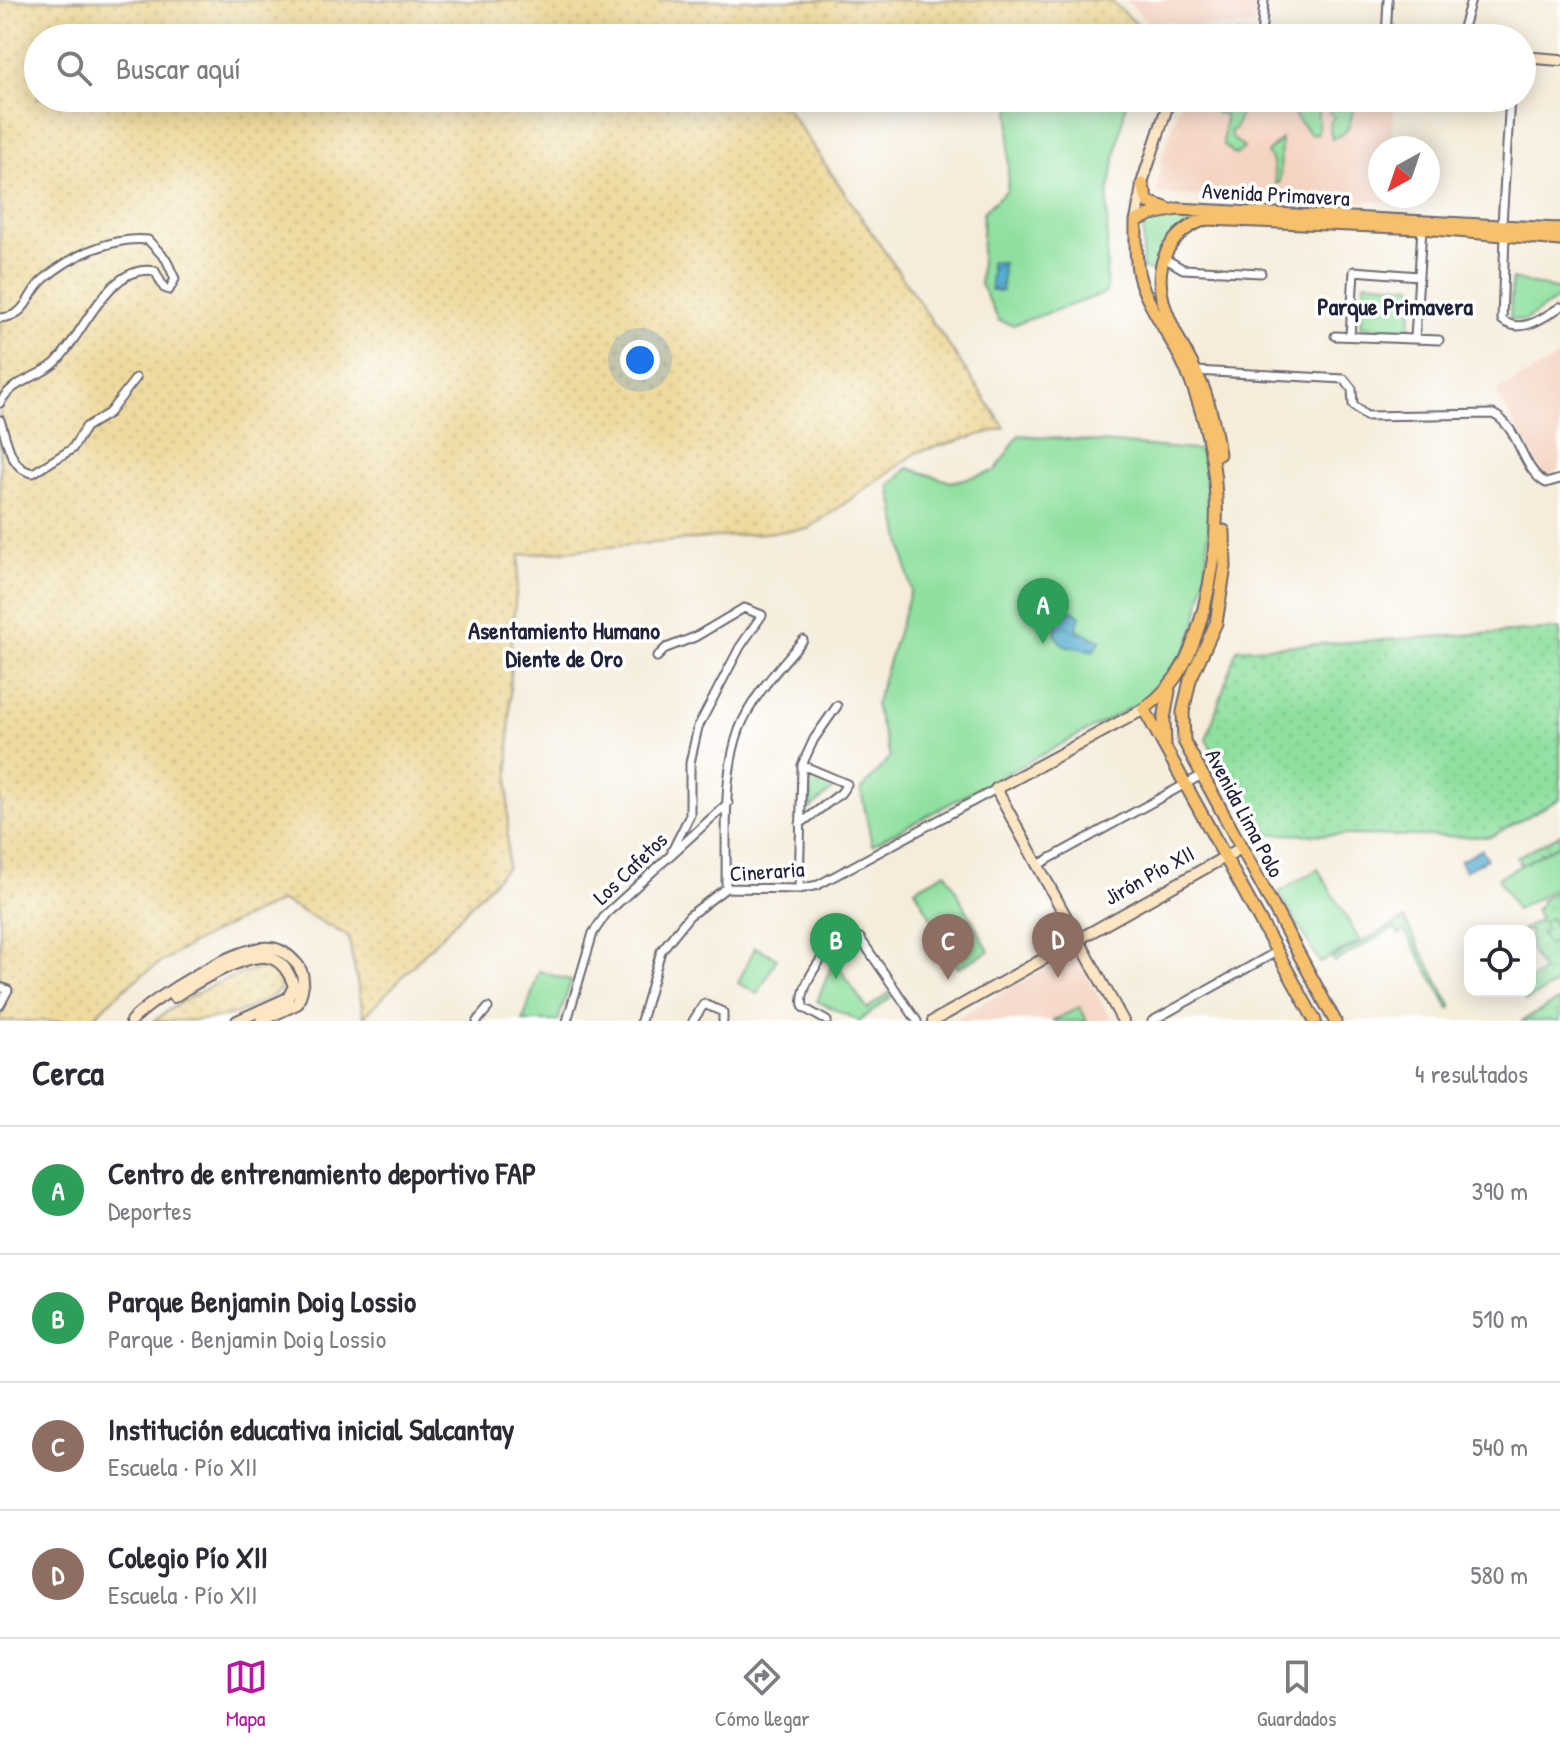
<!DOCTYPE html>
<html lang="es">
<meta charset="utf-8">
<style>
:root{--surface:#fff;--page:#f2f2f3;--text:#2b2b33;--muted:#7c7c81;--line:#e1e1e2;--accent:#b5179e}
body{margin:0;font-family:"Patrick Hand",sans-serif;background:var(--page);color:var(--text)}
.controls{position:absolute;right:24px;bottom:24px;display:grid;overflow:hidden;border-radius:16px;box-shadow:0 4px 20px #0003}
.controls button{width:72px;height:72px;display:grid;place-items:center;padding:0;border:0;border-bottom:2px solid var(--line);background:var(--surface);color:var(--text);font:40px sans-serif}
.compass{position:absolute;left:1368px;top:136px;width:72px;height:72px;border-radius:50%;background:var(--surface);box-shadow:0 4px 20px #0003;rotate:220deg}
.you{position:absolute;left:640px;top:360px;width:28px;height:28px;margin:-20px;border:6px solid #fff;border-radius:50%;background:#1a73e8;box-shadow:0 0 0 12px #1a73e833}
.badge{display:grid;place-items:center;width:52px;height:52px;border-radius:50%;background:var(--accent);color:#fff;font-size:26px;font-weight:700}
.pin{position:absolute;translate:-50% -66px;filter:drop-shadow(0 2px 4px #0008)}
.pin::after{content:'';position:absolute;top:42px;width:28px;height:24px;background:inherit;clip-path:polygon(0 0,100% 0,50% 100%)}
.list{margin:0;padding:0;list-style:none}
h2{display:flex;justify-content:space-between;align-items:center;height:104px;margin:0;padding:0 32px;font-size:34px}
h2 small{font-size:26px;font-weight:400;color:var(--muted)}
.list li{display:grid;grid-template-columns:52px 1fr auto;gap:24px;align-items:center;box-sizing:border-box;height:128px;padding:0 32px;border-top:2px solid var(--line)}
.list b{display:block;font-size:30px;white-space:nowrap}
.list p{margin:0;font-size:26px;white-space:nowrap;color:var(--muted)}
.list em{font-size:26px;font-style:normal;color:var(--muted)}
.icon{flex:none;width:44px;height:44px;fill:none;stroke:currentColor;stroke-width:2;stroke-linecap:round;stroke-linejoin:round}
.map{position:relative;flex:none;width:1560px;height:1021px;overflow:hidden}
.search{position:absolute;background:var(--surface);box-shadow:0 4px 20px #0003;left:24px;right:24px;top:24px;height:88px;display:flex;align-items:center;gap:20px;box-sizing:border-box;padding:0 28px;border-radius:44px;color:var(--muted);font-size:30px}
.sheet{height:616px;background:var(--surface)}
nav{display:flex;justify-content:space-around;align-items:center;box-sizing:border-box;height:112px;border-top:2px solid var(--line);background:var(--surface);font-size:22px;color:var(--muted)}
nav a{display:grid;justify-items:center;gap:4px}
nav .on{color:var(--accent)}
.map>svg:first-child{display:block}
.built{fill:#f4d3c1}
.grass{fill:url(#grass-dots);stroke:#58816d;stroke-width:2}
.sand{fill:url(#sand-dots);stroke:#887e6c;stroke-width:2}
.green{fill:#8fe09f;stroke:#58816d;stroke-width:2}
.water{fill:url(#water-waves);stroke:#3b6886;stroke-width:2}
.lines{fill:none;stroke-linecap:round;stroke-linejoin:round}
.street-casing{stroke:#6c6972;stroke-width:11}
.secondary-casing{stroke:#6c6972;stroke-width:14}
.primary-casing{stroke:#6c6972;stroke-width:15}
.street{stroke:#fff;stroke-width:7}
.secondary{stroke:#fce6c4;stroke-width:10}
.primary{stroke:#f7c06c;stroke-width:11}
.labels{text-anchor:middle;stroke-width:7;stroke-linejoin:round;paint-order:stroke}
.street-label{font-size:22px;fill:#22223b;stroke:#fff}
.neighbourhood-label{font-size:24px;font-weight:bold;fill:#22223b;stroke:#fff}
</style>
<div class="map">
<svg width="1560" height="1021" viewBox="0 0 1560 1021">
<defs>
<pattern id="grass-dots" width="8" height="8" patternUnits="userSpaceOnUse" patternTransform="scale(2)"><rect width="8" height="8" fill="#8fe09f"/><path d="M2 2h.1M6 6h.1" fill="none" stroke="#7bc08a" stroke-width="1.8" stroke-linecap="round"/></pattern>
<pattern id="sand-dots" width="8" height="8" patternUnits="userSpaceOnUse" patternTransform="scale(2)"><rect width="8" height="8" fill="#eeda9e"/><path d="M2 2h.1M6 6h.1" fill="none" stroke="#ccbb89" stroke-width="1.8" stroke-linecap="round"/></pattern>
<pattern id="water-waves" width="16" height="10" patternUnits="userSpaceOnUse" patternTransform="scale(2)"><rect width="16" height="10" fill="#54aed2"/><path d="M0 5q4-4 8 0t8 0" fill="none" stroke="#458dac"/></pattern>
</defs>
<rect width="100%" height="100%" fill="#fff"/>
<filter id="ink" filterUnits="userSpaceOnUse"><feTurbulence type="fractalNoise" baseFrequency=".0125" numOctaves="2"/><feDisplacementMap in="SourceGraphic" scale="16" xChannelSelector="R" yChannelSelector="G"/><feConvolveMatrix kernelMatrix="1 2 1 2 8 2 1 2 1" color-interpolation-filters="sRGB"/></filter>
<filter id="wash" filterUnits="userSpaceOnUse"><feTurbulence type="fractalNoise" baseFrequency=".006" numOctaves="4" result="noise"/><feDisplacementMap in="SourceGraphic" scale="32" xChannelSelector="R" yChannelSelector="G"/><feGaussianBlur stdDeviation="1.8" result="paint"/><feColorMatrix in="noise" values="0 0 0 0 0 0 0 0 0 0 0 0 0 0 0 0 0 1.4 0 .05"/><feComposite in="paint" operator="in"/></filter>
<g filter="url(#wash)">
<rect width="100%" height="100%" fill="#f5ecd9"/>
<path class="built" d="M1125 0H1256L1254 26H1194L1166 21 1155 28Z
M1182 98H1395L1391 148H1380V196H1387V202L1159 195 1156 192 1163 153Z
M1560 356V469L1545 478 1496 392Z
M1074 953 1112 1021H957L982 1003Z"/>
<path class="grass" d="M1560 629V799L1490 837 1270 834 1206 740 1237 649Z
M810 777 837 786 810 809Z
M1560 834V844L1521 865 1517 857Z
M1560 889V982L1526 1001 1521 991H1530V980L1543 972 1530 949V931H1520L1540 920 1535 910 1541 904V900Z
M1404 919 1452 1007 1450 1009 1405 931 1399 935 1395 928 1334 962 1332 958Z
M1560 1000V1021H1521Z"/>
<path class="sand" d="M0 0H1110L1150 36 912 38 880 33 833 38H38V98H780L1005 428 918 452 808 529 520 555 511 642 507 867 364 1017 348 936 282 901C213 931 142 964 90 1021H0Z
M266 968 280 974V990C240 1021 204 1021 154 1021 185 997 228 974 266 968Z"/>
<path class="green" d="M1011 98H1127L1108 195 1106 293 1013 325 999 321 980 284 983 212 1007 190Z
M1236 98 1246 106 1226 111 1242 109 1235 129 1230 131 1232 138 1244 148 1236 155 1223 145 1225 114 1216 113 1215 99Z
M1305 101 1318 102V133L1310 134 1294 115Z
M1340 101H1354C1352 117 1351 135 1332 138L1329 126 1334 116 1329 113Z
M1281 139 1280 182 1276 184 1273 162 1267 153Z
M1201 217 1160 257 1153 272 1142 268 1144 222 1150 218Z
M1512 279 1560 290V297L1524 321 1510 319Z
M1365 282 1414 286 1410 330 1361 326Z
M1019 435 1205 451C1214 516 1210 629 1168 682 1162 690 1151 695 1143 701L872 845 861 790 890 757 875 705 911 590 890 485 908 468 951 482 995 471Z
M1560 844V886L1516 910 1498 878Z
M1318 869 1360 941 1320 963 1279 892Z
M946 872 989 951 958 968 915 889Z
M1551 918 1560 939 1548 945 1541 933 1546 930 1542 922Z
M755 947 777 958 758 994 738 983Z
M834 960 867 1009 889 993 891 997 859 1021 817 1001Z
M539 971 571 981 558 1021H523Z
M1080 1007 1087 1021H1052Z"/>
<path class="water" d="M991 262H1003L1002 291H991Z
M1072 610 1080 615 1076 630 1101 640 1094 651 1063 645 1056 636C1053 623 1059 613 1072 610Z
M1482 849 1487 859 1465 871 1460 861Z"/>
</g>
<g filter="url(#ink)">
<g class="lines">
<defs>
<path id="street" d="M1261 38 1264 0
M1386 38 1388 0
M1460 38 1471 0
M1502 224 1510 98
M1505 235 1502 320C1521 335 1543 318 1560 307
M1164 258 1183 269 1261 273
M0 318C29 316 26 294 44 279 70 256 113 236 148 240L166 259 175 279 169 290 164 288 155 271C107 262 82 339 54 364 36 379 11 381 0 403
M1335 336 1439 340
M1350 336 1354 271 1419 276
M1415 338 1422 228
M1195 371 1344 379 1352 389 1353 405 1366 416 1493 414C1520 427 1520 468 1546 483L1560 479
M0 420C7 439 10 470 33 473L72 449 86 427 109 413 136 378
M657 657 666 648 695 637 744 608 762 615 740 647 698 727 690 763V815L672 851
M800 824 841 793 847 784 802 765
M1038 865 1202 775
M726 888C727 838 722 778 739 730 752 696 780 667 803 640
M799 889 802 765 814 739 837 706
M0 987 8 990 0 1005
M477 1021 488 1008
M567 1021 593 933 606 914 728 803
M641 1021 661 951 689 916 726 888 799 889 818 885 996 789
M693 1021 704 1004 723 1012V1021
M827 1021 804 1008C795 990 830 940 849 933L860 938 917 1021
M1152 1021 1278 951"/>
<path id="secondary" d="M1200 38 1207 35 1264 38
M1522 57 1560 60
M1136 221 1143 180 1170 98
M174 997C193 984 242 955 265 957 281 958 289 972 294 986L288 998 237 1021
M131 1021C153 998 240 943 271 948 282 949 290 956 297 964 307 976 303 991 297 1004L261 1021
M933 1021 1241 848
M1123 1021 996 789 1144 709"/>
<path id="primary" d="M1142 184 1148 202 1166 208
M1219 454C1216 433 1212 413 1205 393 1190 350 1141 296 1168 249 1177 234 1190 224 1207 219L1422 228 1560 240
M1224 531 1225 567 1216 623 1190 680 1183 712 1184 741 1335 1021
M1165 745 1164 719 1169 691
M1315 1021 1144 709C1180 683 1193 650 1204 608 1225 527 1219 446 1186 369 1174 341 1145 302 1139 276 1135 259 1136 239 1136 221L1152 214 1178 209 1560 229"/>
</defs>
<use href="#street" class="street-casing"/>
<use href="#secondary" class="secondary-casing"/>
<use href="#primary" class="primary-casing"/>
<use href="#street" class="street"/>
<use href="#secondary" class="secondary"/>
<use href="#primary" class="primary"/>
</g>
</g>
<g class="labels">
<g class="street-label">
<text transform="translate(1276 194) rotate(3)" y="8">Avenida Primavera</text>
<text transform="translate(1245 813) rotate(62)" y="8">Avenida Lima Polo</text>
<text transform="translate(630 868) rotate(-44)" y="8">Los Cafetos</text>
<text transform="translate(767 871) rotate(-4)" y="8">Cineraria</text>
<text transform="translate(1149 875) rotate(-29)" y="8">Jirón Pío XII</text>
</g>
<g class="neighbourhood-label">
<text x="1395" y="315">Parque Primavera</text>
<text x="564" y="639">Asentamiento Humano<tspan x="564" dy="28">Diente de Oro</tspan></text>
</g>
</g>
</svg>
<div class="controls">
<button><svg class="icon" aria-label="locate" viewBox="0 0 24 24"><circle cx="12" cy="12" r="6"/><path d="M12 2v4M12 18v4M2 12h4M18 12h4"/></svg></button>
</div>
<svg class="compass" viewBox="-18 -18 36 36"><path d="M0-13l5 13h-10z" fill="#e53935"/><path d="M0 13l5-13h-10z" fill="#7c7c81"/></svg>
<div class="you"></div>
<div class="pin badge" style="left:1043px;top:644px;background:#2e9e5b">A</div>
<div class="pin badge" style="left:836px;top:979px;background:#2e9e5b">B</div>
<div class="pin badge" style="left:948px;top:980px;background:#8d6e63">C</div>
<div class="pin badge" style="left:1058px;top:978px;background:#8d6e63">D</div>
<div class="search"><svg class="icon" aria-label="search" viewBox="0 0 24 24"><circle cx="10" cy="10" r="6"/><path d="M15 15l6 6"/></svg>Buscar aquí</div>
</div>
<section class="sheet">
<h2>Cerca<small>4 resultados</small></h2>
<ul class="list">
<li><span class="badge" style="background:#2e9e5b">A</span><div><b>Centro de entrenamiento deportivo FAP</b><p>Deportes</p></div><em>390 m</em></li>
<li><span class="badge" style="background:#2e9e5b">B</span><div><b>Parque Benjamin Doig Lossio</b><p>Parque · Benjamin Doig Lossio</p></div><em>510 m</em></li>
<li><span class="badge" style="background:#8d6e63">C</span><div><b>Institución educativa inicial Salcantay</b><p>Escuela · Pío XII</p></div><em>540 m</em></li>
<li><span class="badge" style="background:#8d6e63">D</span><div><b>Colegio Pío XII</b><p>Escuela · Pío XII</p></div><em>580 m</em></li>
</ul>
</section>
<nav>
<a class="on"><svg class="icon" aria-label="map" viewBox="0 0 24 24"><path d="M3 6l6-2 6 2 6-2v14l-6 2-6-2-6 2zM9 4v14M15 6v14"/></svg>Mapa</a>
<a><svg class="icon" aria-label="directions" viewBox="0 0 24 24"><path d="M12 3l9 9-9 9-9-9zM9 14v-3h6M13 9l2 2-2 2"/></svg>Cómo llegar</a>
<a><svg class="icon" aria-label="saved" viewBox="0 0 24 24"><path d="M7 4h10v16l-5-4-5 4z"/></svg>Guardados</a>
</nav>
